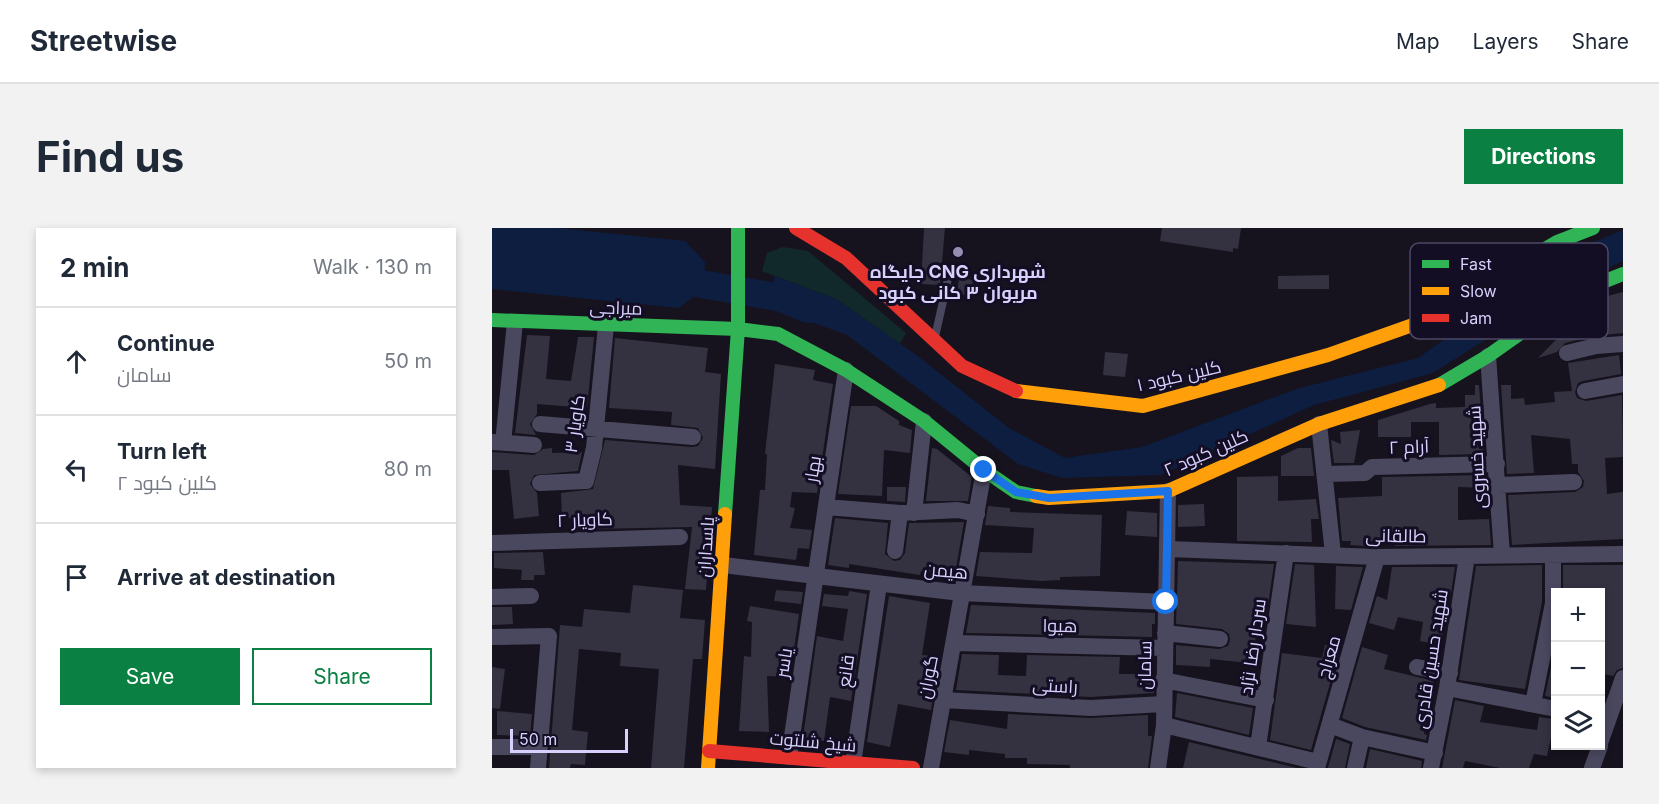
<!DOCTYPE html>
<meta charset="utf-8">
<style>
:root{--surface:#fff;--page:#f2f2f3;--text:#1f2937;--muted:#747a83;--line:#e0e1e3;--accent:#0b8043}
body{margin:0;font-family:Inter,Cairo,sans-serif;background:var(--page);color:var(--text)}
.controls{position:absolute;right:18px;bottom:18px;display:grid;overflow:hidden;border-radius:0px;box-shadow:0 3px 9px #0003}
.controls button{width:54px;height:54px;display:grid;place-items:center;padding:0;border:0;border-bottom:2px solid var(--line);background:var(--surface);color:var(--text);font:30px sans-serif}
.scale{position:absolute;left:18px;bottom:15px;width:118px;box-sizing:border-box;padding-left:6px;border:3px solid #d8d1fe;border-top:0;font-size:16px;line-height:21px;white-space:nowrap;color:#d8d1fe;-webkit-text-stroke:4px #130e23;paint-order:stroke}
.stop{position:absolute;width:18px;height:18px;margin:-14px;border:4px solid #1a73e8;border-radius:50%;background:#fff}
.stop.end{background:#1a73e8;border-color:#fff;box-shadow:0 2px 6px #0008}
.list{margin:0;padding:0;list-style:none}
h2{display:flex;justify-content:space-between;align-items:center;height:78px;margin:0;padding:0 24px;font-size:26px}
h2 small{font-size:20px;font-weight:400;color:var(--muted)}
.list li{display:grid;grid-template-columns:39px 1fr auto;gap:18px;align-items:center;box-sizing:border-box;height:108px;padding:0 24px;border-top:2px solid var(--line)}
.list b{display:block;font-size:22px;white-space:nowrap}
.list p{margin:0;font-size:20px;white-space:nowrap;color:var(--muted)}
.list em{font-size:20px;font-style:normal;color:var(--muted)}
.actions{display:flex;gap:12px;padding:18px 24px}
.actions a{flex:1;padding:14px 0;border:2px solid var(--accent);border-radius:0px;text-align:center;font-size:21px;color:var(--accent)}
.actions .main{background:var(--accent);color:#fff}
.icon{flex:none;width:33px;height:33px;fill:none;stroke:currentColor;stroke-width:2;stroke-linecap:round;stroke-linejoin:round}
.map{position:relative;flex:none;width:1131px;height:540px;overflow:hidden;border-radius:0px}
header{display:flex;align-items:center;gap:36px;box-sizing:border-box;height:84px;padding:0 30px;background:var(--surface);border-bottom:2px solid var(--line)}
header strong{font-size:28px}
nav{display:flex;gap:33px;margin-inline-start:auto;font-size:21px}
.intro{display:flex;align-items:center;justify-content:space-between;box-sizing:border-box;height:144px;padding:0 36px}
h1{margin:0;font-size:42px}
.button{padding:15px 27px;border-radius:0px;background:var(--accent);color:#fff;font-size:21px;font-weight:700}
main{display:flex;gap:36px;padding:0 36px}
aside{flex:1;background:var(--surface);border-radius:0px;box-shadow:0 3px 9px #0003}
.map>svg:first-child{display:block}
.green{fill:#12292b}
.water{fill:#0d1e41}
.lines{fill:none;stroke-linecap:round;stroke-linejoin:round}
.river{stroke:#0d1e41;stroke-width:28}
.building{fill:#343141}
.lane{stroke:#4a485f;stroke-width:8}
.street{stroke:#4a485f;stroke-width:16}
.fast{stroke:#30b455;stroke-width:14}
.slow{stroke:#ff9f0a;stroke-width:14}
.jam{stroke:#e5322d;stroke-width:14}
.route{stroke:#1a73e8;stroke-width:8}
.poi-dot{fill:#948eb0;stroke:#130e23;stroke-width:2}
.labels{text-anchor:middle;stroke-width:6;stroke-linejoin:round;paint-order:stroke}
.poi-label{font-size:18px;font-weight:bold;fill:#d8d1fe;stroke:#130e23}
.street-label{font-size:18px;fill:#d8d1fe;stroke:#130e23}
.key{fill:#130e23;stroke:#4e4865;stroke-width:1.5}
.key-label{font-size:16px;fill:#d8d1fe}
</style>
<header>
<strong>Streetwise</strong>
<nav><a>Map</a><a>Layers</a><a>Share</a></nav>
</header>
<div class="intro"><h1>Find us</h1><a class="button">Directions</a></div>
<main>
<aside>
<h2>2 min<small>Walk · 130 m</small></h2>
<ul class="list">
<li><svg class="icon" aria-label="ahead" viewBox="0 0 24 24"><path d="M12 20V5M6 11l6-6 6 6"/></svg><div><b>Continue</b><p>سامان</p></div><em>50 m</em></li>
<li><svg class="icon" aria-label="left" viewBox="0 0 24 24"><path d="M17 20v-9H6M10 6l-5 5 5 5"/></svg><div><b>Turn left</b><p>کلین کبود ۲</p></div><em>80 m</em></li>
<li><svg class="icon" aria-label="arrive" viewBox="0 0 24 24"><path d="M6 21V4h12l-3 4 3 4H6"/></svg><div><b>Arrive at destination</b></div></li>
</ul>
<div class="actions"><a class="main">Save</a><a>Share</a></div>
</aside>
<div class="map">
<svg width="1131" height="540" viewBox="0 0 1131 540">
<rect width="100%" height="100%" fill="#16131e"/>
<path class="green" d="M291 19 316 23 414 105 408 116 346 72 270 43 275 25Z"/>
<path class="water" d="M0 0H66L193 13 213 34 212 60 187 80 0 61Z
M1131 2V33L1087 52 941 145 822 177 668 247 570 250 526 236 355 107 276 78 283 48 346 72 427 129 517 200 573 230 650 219 804 161 926 130 1071 27Z"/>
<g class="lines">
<path class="river" d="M174 50 290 70 316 81"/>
</g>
<path class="building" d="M432 0H453L448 57 429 56Z
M670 0H749L746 21 741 20V24L668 13Z
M837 47V61H786V48Z
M467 50 481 52 479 68 465 66Z
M1131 64V105L1102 108 1073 115 1065 124 1046 130 1104 71Z
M35 107 58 108 54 151 79 153 86 109H102L95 180 45 176V186L38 196 44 207 23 205Z
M123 110 216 120 213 144 229 146 223 241 186 237 188 277 220 279 214 362 193 361 200 299 98 301V289L70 290 69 265 101 261 113 212 200 219 206 218 211 210 206 200 179 197 180 184 117 180Z
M613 124 636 126 633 149 611 147Z
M1127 127 1129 146 1091 153 1086 155 1083 164 1085 170 1094 173 1130 167 1131 229 1113 230 1115 266 1131 264V311L1020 317 1016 267 1083 264 1091 259 1092 253 1086 244V236H1080L1078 211 1039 207 1042 245 1015 246 1009 157H1019V171L1032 170 1033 177 1063 174 1062 164 1080 163 1076 135Z
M283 136 323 142 321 152 341 156 325 265 300 264 298 279 303 280 298 300 320 302 317 321 306 320 304 332 262 327 268 262H273L275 226H273Z
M983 157H987L992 226 947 227V194H919V209H886V192L938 176 944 175V180L973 179V167H983Z
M359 178H384L407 193V197L420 202 418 225 392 222 390 268 346 266Z
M868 202 862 235H842L839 212 849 216 848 204Z
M60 220V225L90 224 86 243 42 247 38 256 45 265 47 288 22 291 17 242H0V224L42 227 51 221Z
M440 220 445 221 480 249 476 273H434Z
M806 220H819L822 248H789V228Z
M994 247 995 260 966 259V292L997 291 999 317 903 318V316H896V313H872V318L858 317 859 313H850L846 270 890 268V249Z
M786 248V273L824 271 827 291H819L820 314 745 313V249Z
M395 259H414L413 274 395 273Z
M712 276 713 298 686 299V277Z
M496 278 518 280V284L610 287 608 348 568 349V352L549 353 484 348 488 324 540 325 542 300 493 297Z
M635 283 665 285V309L633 307Z
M343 290 396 295 393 326 402 333 408 332 413 325 417 295 472 294 463 346 429 343 428 347 357 336V340L336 337Z
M51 324 53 347H42V352H29L30 342 2 340V325Z
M686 333 782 336 774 391 766 390 762 422 769 423 767 436 718 431V439L684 437V417L727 421 736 418 738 412 737 406 730 401 684 396Z
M803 336 822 337 824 399 794 396Z
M1050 337V374L1033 461 967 452 984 338Z
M1071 337H1131V440L1125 442 1121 448 1108 445V364H1071Z
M844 338 871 339 859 382 843 381Z
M900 339H963L959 365 951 364 945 397 952 398 949 417 928 413 931 394 906 389 902 402 877 395 885 368 895 372Z
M141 357 191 362 188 390 213 392 210 431H201L192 540H159L167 441 128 438 129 425 87 421 80 502 96 504 93 537 79 536 78 540H57L68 397 90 399 92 381 138 385Z
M284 362 311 364 309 376 282 373Z
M357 363 375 366 359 473 338 469 332 513 311 510 325 408 351 413 356 381 330 378 332 366 356 368Z
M397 368 438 375 430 427 444 428 443 445H445L439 482 406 476 398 519 375 514Z
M479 377 663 385V396H660V409L474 405Z
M258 378 307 386 298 449 275 448 277 504 247 503 252 428 259 429 260 394 255 393Z
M0 379H20L21 396 0 397Z
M1064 416V470L1053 468Z
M833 417 848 420 819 522 778 512 790 425 830 430Z
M870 419 896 427 892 441 942 453 932 506 935 507 934 512 873 499 850 490Z
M470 426 507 427 506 447 534 448 535 427 628 429 627 446H662V465L599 469 464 462Z
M0 439 13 441 8 481 0 480Z
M685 465 761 480 757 507 683 489Z
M963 472 992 478 988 494 1045 502 1047 489 1063 491 1055 528 1042 526 1037 540H1008L973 533 971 540H950Z
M5 483 40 486 38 508 5 507Z
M516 486 598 490 656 487V508H660L656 540H578V537L535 536V530H513V526L477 522V527L452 524 458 492 515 501Z
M844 511 858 516 853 540H836Z
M697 514 805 540H691Z
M878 521 930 533 929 540H874Z"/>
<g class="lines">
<path class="lane" d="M443 109 458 42"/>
<path class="street" d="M1075 125 1104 118 1131 116
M996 128 1010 327
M1093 163 1131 156
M48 196 201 209
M827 196 841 326
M1 214 42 217
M11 215 23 94
M833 246 873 245 880 239 1005 236
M48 255 94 253 102 220 114 98
M1006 257 1082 254
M334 279 408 285 466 282 485 286
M422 285 432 193
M0 315 188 309
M677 321 885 329 1131 326
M403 323 408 285
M231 337 469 365 674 374
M0 369 39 368
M673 405 728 411
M0 409 57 408 46 540
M463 415 672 420
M925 439 958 445
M671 452 774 472
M955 460 1064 481
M451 472 599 480 672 476
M1041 476 1061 375V328
M672 497 826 534
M838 497 870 509 943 525
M1108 515 1131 450
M0 519H47
M766 519 794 325
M297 529 354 142
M361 536 387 356
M439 540 492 242
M666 540 672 497 676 263
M825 540 885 329
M863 540 870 509
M939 540 955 460 975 328
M1100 540 1108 518"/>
<path class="fast" d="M997 54 1065 14 1101 0
M0 92 246 101 286 106 354 142 432 193 492 242 524 264 544 268
M947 157 996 128 1088 63 1131 46
M233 286 246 101V0"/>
<path class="slow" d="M524 163 651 178 836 127 929 94 997 54
M544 268 557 270 676 263 827 196 947 157
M216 540 233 286"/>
<path class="jam" d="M304 0 354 30 470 138 524 163
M217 523 421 540"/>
</g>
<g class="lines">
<path class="route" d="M492 242 524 264 557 270 676 263 674 374"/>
</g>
<circle class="poi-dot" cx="466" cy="24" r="6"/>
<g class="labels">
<g class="poi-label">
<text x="466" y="50">جایگاه CNG شهرداری<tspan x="466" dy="21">مریوان ۳ کانی کبود</tspan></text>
</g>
<g class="street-label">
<text transform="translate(124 80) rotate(2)" y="6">میراجی</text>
<text transform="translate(687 148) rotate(-13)" y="6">کلین کبود ۱</text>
<text transform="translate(83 196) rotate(-82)" y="6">کاویار ۳</text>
<text transform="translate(917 219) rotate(-2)" y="6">آرام ۲</text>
<text transform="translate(714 225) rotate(-24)" y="6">کلین کبود ۲</text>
<text transform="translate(985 229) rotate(-93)" y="6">شهید خسروی</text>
<text transform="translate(321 241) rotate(-81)" y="6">بهار</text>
<text transform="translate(93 292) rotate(-2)" y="6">کاویار ۲</text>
<text transform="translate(904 308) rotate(1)" y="6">طالقانی</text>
<text transform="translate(214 319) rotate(-86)" y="6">پاسداران</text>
<text transform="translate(454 343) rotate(5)" y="6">هیمن</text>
<text transform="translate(568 398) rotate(1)" y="6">هیوا</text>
<text transform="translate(761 419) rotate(-82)" y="6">سردار رضا نژاد</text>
<text transform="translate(837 429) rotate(-74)" y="6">معراج</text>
<text transform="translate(939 431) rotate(-81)" y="6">شهید حسین قادری</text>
<text transform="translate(292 435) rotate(-81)" y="6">یاسر</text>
<text transform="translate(653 437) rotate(-89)" y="6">سامان</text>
<text transform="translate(354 443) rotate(-82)" y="6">قانع</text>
<text transform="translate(436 449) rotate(-79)" y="6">گوران</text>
<text transform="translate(563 458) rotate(3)" y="6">راستی</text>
<text transform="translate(321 514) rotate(5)" y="6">شیخ شلتوت</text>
</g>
</g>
<rect x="918" y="15" width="198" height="96" rx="9" class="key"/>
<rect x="930" y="32" width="27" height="8" fill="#30b455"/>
<rect x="930" y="59" width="27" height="8" fill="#ff9f0a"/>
<rect x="930" y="86" width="27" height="8" fill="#e5322d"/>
<g class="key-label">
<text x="968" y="42">Fast</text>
<text x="968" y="69">Slow</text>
<text x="968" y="96">Jam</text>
</g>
</svg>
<div class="controls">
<button>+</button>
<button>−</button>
<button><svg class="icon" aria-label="layers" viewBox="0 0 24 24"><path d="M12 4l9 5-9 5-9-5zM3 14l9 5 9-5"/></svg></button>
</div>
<div class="scale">50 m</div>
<div class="stop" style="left:674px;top:374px"></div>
<div class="stop end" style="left:492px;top:242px"></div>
</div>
</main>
